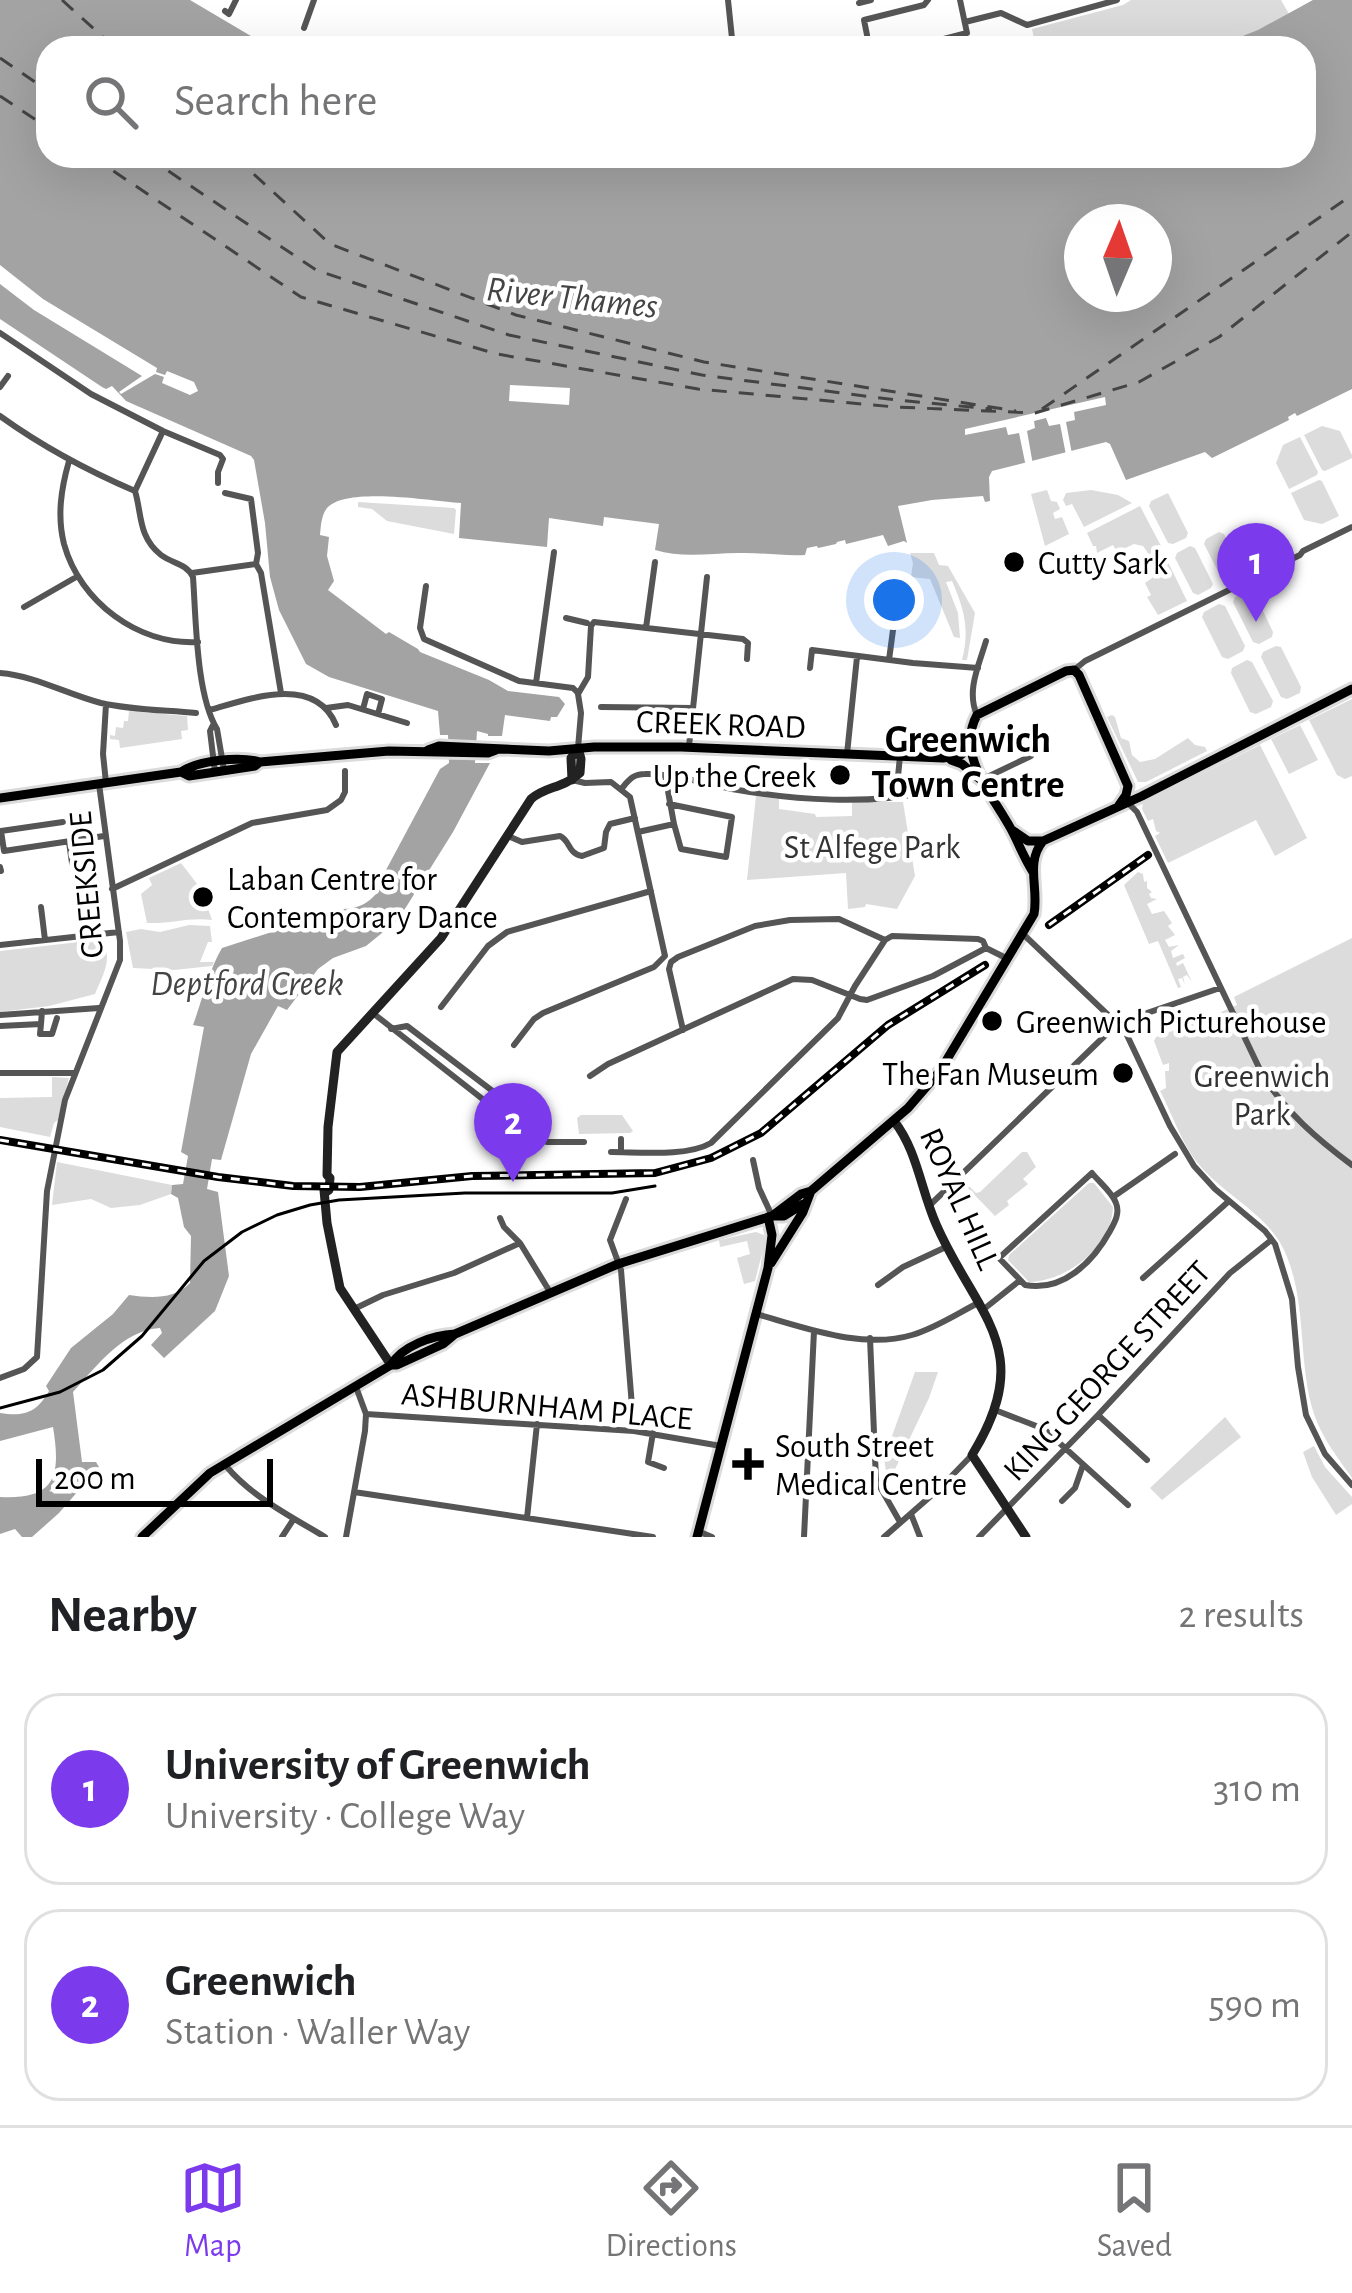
<!DOCTYPE html>
<meta charset="utf-8">
<style>
:root{--surface:#fff;--page:#f6f6f6;--text:#202124;--muted:#757577;--line:#e0e0e0;--accent:#7c3aed}
body{margin:0;font-family:"Alegreya Sans",sans-serif;background:var(--page);color:var(--text)}
.compass{position:absolute;left:1064px;top:204px;width:108px;height:108px;border-radius:50%;background:var(--surface);box-shadow:0 12px 48px #0002;rotate:2deg}
.scale{position:absolute;left:36px;bottom:30px;width:237px;box-sizing:border-box;padding-left:12px;border:6px solid #000;border-top:0;font-size:33px;line-height:42px;white-space:nowrap;color:#000;-webkit-text-stroke:9px #fff;paint-order:stroke}
.you{position:absolute;left:894px;top:600px;width:42px;height:42px;margin:-30px;border:9px solid #fff;border-radius:50%;background:#1a73e8;box-shadow:0 0 0 18px #1a73e833}
.badge{display:grid;place-items:center;width:78px;height:78px;border-radius:50%;background:var(--accent);color:#fff;font-size:39px;font-weight:700}
.pin{position:absolute;translate:-50% -99px;filter:drop-shadow(0 3px 6px #0008)}
.pin::after{content:'';position:absolute;top:63px;width:42px;height:36px;background:inherit;clip-path:polygon(0 0,100% 0,50% 100%)}
.list{margin:0;padding:0;list-style:none}
h2{display:flex;justify-content:space-between;align-items:center;height:156px;margin:0;padding:0 48px;font-size:51px}
h2 small{font-size:39px;font-weight:400;color:var(--muted)}
.list li{display:grid;grid-template-columns:78px 1fr auto;gap:36px;align-items:center;box-sizing:border-box;height:192px;margin:0 24px 24px;padding:0 24px;border:3px solid var(--line);border-radius:36px}
.list b{display:block;font-size:45px;white-space:nowrap}
.list p{margin:0;font-size:39px;white-space:nowrap;color:var(--muted)}
.list em{font-size:39px;font-style:normal;color:var(--muted)}
.icon{flex:none;width:66px;height:66px;fill:none;stroke:currentColor;stroke-width:2;stroke-linecap:round;stroke-linejoin:round}
.map{position:relative;flex:none;width:1352px;height:1537px;overflow:hidden}
.search{position:absolute;background:var(--surface);box-shadow:0 12px 48px #0002;left:36px;right:36px;top:36px;height:132px;display:flex;align-items:center;gap:30px;box-sizing:border-box;padding:0 42px;border-radius:36px;color:var(--muted);font-size:45px}
.sheet{height:588px;background:var(--surface)}
nav{display:flex;justify-content:space-around;align-items:center;box-sizing:border-box;height:168px;border-top:3px solid var(--line);background:var(--surface);font-size:33px;color:var(--muted)}
nav a{display:grid;justify-items:center;gap:6px}
nav .on{color:var(--accent)}
.map>svg:first-child{display:block}
.green{fill:#dcdcdc}
.water{fill:#a3a3a3;fill-rule:evenodd}
.pier{fill:#fff}
.lines{fill:none;stroke-linecap:round;stroke-linejoin:round}
.ferry{stroke:#444;stroke-width:3;stroke-dasharray:15 12;stroke-linecap:butt}
.street-tunnel{stroke:#d9d9d9;stroke-width:6;stroke-dasharray:6 3;stroke-linecap:butt}
.primary-casing{stroke:#dbdbdb;stroke-width:15}
.street{stroke:#555;stroke-width:6}
.secondary{stroke:#222;stroke-width:9}
.primary{stroke:#000;stroke-width:9}
.tram{stroke:#000;stroke-width:3}
.rail-casing{stroke:#000;stroke-width:8}
.rail{stroke:#fff;stroke-width:3;stroke-dasharray:9;stroke-linecap:butt}
.poi-dot{fill:#000;stroke:#fff;stroke-width:4.5}
.labels{text-anchor:middle;stroke-width:9;stroke-linejoin:round;paint-order:stroke}
.poi-label{font-size:33px;fill:#000;stroke:#fff;text-anchor:start}
.street-label{font-size:33px;fill:#000;stroke:#fff}
.park-label{font-size:33px;fill:#333;stroke:#fff}
.water-label{font-size:36px;font-style:italic;fill:#444;stroke:#fff}
.quarter-label{font-size:39px;font-weight:bold;fill:#000;stroke:#fff}
</style>
<div class="map">
<svg width="1352" height="1537" viewBox="0 0 1352 1537">
<rect width="100%" height="100%" fill="#fff"/>
<path class="green" d="M1131 0H1281L1289 14 1313 0H1352L1279 48H1036L1032 29 1123 5Z
M1322 426 1340 431 1352 455V458L1325 471 1322 470 1304 435Z
M1300 437 1318 472 1317 475 1289 489 1276 463 1283 445Z
M1319 480 1322 481 1339 516 1322 524 1304 520 1291 493Z
M1047 490 1051 501 1057 502 1060 509 1053 513 1055 519 1062 517 1069 534 1045 546 1031 494Z
M1091 490 1118 495 1132 503 1084 527 1072 504 1066 506 1063 500 1066 493Z
M1168 493 1188 533 1186 538 1173 544 1168 543 1149 506 1151 501Z
M358 502 454 508 456 510 454 534 387 521 372 509 358 507Z
M1140 506 1161 546 1159 551 1150 556 1143 546 1134 544 1117 552 1113 545 1097 553 1096 546H1093L1087 533Z
M1219 532 1224 534 1242 569 1240 575 1227 581 1222 579 1204 544 1206 539Z
M1190 546 1195 548 1213 584 1211 588 1198 595 1193 593 1175 558 1177 553Z
M910 553H934L939 565 948 566 975 613 967 660H962C970 629 964 609 952 581L946 582 958 613 960 638 954 637 930 579 911 577 913 563Z
M1163 560 1168 562 1187 601 1158 615 1147 597 1151 595 1145 583 1152 578 1151 568Z
M1248 590 1254 592 1273 632 1272 637 1259 644 1253 642 1233 602 1235 597Z
M1219 604 1225 606 1245 646 1243 651 1228 659 1222 657 1202 617 1204 612Z
M1276 646 1281 647 1301 687 1300 693 1287 699 1281 697 1261 657 1263 652Z
M1247 660 1252 662 1273 701 1271 707 1256 714 1250 712 1231 673 1232 668Z
M1352 699V776L1345 779 1337 775 1309 720Z
M129 711 187 716 188 730 181 731 182 739 120 748 119 740 110 739V735L115 736 116 727 123 728 124 721H128Z
M1112 715 1115 717 1121 738 1129 741 1132 755 1140 762 1155 759 1188 738 1195 745 1205 747 1207 751 1146 782H1138L1107 717Z
M1300 725 1318 760 1289 774 1271 739Z
M1260 745 1307 838 1275 856 1256 820 1168 863 1155 836 1160 833 1156 831 1153 819 1148 821 1142 809 1143 803Z
M756 796 779 799V809L815 814 816 817 852 816V802H903L915 876 897 909 866 904 865 907 848 909 846 873 747 880Z
M181 863 201 889 212 920C189 917 170 924 147 923L141 894 152 885 149 878Z
M1138 872 1143 874 1144 882 1147 881V888L1152 892 1149 894 1151 898 1157 899 1147 904 1152 914 1164 911 1172 923 1168 926 1175 935 1165 940 1169 947 1179 945 1171 951 1173 958 1183 954 1185 958 1176 963 1177 966 1183 963 1192 982 1187 975 1183 977 1185 985 1182 978 1178 979 1181 987 1178 988 1158 941 1149 944 1124 885Z
M189 925 210 926 212 942H208L200 962H214L212 966 174 970 133 968 126 932 141 929 160 932Z
M1352 938V1478C1338 1458 1322 1438 1314 1414 1297 1361 1308 1301 1284 1250 1265 1210 1218 1193 1193 1157 1180 1138 1171 1112 1160 1091L1166 1088 1165 1071H1169V1063L1163 1065 1154 1041 1156 1037 1175 1030 1182 1021 1184 1024 1203 1011 1212 1016 1237 1005 1234 997Z
M97 940C117 952 102 977 95 994L49 1006 0 1012V951Z
M52 1077 69 1078 58 1120 54 1123 50 1137 0 1127V1098L52 1097Z
M581 1115H622L633 1131 630 1133 579 1134 577 1118Z
M1022 1152H1027L1036 1167 1023 1179 1028 1184 1007 1201 1009 1205 995 1216 963 1183 965 1182 976 1193 980 1192Z
M57 1162 172 1185 171 1194 140 1205 111 1208 91 1199 52 1205Z
M1089 1183H1094L1113 1207C1112 1247 1067 1281 1029 1282L1008 1260 1009 1255Z
M756 1232 764 1235 765 1242 755 1281 744 1284 737 1258 750 1254 747 1241 720 1247 719 1240Z
M915 1372H938L929 1398 888 1484 883 1452 892 1436Z
M1225 1417 1241 1437 1162 1500 1150 1488Z
M1314 1446 1325 1467 1352 1497V1504L1336 1515 1312 1477 1303 1452Z"/>
<path class="water" d="M0 0H190L271 48H48V156H1304V48H1212L1258 30 1313 0H1352V389L1297 416 1295 413 1288 417 1289 420 1212 458 1205 452 1126 480 1110 444 1106 442 992 471 989 477 990 501 985 502 983 496 932 500 898 506 907 543 904 541 888 546 883 535 846 544 845 540 837 542 836 544 818 548 817 546 807 548 805 555C784 556 765 553 745 553 714 552 685 559 655 550L659 524 604 517 603 526 549 518 547 547 459 538 461 503C432 501 346 486 327 508 321 516 321 526 320 535L329 537 327 556 334 581 328 590 386 634 389 632 418 649 420 652 489 680 508 691 559 697 565 704 557 717H551L550 721 505 715 502 736H488V734L477 731 475 763H490L453 832 398 920 366 946 333 958 318 969 287 1010 278 1006 251 1054 221 1160 212 1159 207 1189 218 1192 229 1276 215 1311 164 1358 151 1345 162 1333 160 1328C123 1330 97 1366 73 1392L82 1462H96L99 1467 59 1513 32 1537H22L15 1529 0 1534V1497C56 1500 61 1476 53 1427L0 1441V1413C25 1417 37 1412 49 1391L46 1386 71 1348 113 1314 129 1295C150 1298 174 1300 190 1283L191 1236 184 1227 178 1198 171 1194 172 1185 183 1184 188 1156 181 1152 204 1027 193 1025C203 998 208 972 222 948L343 909C367 909 383 892 386 870L440 769 449 763 448 735H440L438 711 329 677 306 664 279 610 270 577 265 523 254 460 251 456 126 401 112 386 106 389 102 387 0 319ZM1082 222H1154V294H1082Z"/>
<path class="pier" d="M0 265 43 299 157 368 156 372 165 375 167 371 194 382 198 391 190 395 162 383 164 377 155 374 121 394 119 392 142 376 34 310 0 284Z
M510 385 570 388 569 405 509 401Z
M1105 397 1106 405 1074 412 1075 420 1066 422 1072 454 1066 455 1060 424 1049 426 1046 418 1034 421 1035 428 1027 431 1033 465 1026 467 1019 433 1008 435 1006 427 965 435V429Z"/>
<g class="lines">
<path class="ferry" d="M62 0 115 48
M0 58 48 91
M0 96 48 128
M91 156 301 297 497 354 698 389 895 407 1035 413 1139 382 1219 337 1352 232
M146 156 316 270 509 335 702 375 896 400 992 409
M234 156 330 244 516 315 704 362 1016 411
M1042 409 1352 195"/>
<path class="street-tunnel" d="M867 35 870 48"/>
<defs>
<path id="primary" d="M428 750 439 746 549 751 594 747H681L943 758 961 755 972 745
M951 760 962 764 981 780
M181 772 189 776 255 766 260 762 389 751 488 753 496 750
M0 798 181 772C199 760 240 756 260 762
M1012 830 1028 841H1043L1142 796 1352 689
M1033 872C1024 858 1019 844 1011 829 994 797 955 755 977 715L1066 671 1074 670 1079 675 1128 786 1126 795 1119 805
M772 1216H784L803 1204
M771 1263 803 1212 811 1191
M391 1365H397L443 1344 455 1334 618 1264 772 1216 801 1194 811 1191 908 1108 940 1071 1034 914C1039 888 1025 863 1043 841
M142 1537 210 1473 391 1365C402 1346 433 1335 455 1334
M697 1537 768 1268 772 1235 768 1217"/>
</defs>
<use href="#primary" class="primary-casing"/>
<path class="street" d="M728 0 733 48
M859 3 871 0
M225 11 229 14 236 0
M965 22 1001 13 1027 25 1117 0
M304 28 314 0
M867 35 864 20 924 5 928 0
M909 48 967 33 960 0
M0 333 91 394 163 431 220 455 223 459 218 472V483
M0 387 8 376
M0 416C43 447 86 470 135 491
M69 461C61 489 57 516 64 544 80 602 138 645 198 642
M135 491C142 514 138 537 161 555 173 564 186 563 193 577 196 618 196 695 217 729L224 770
M135 491 163 431
M225 493 251 499 258 553 256 564 261 573 281 693
M192 573 256 564
M426 586 420 628 424 639 519 681 573 688 577 692
M24 607 78 576
M566 618 587 623
M646 628 655 562
M889 660 893 630
M810 668 812 650 913 663 978 668
M1074 670 1085 661 1300 555 1303 551 1352 527
M0 673C36 676 66 694 101 703 131 710 164 710 196 713
M536 683 554 552
M578 694 588 677 591 626 594 622 743 639 748 643 747 659
M601 707 693 708
M326 708 348 705 407 723
M363 709 367 694 382 699 378 714
M210 710C248 699 315 674 336 725
M977 715C966 691 979 665 986 641
M213 725 210 731 215 772
M689 746 707 577
M578 748 581 713 578 694
M847 754 857 657
M981 780 1031 756
M106 783 103 754 106 704
M622 788C629 780 633 774 645 774 676 773 707 785 738 790 795 800 869 805 926 792
M896 797 900 756
M1128 803 1137 812 1263 1076C1287 1113 1317 1139 1352 1165
M669 804 732 817 726 857 681 849 674 824
M63 822 1 831 4 851 104 836
M638 832 674 824 665 775
M508 836 522 842 560 836C570 840 568 854 582 856L604 848 606 832 610 824 635 818
M69 842 72 863
M0 867 1 871
M112 889 252 823 327 810 341 800 345 792V771
M41 907 45 940
M1023 934 1125 1031 1170 1126 1194 1166 1215 1189 1265 1231 1275 1244 1292 1299 1298 1367 1306 1415 1325 1454 1352 1485
M0 945 119 932
M441 1007 488 946 507 932 651 891
M374 1014 531 1137 547 1142H584
M0 1015 99 1008
M41 1024 40 1034H52L57 1018
M0 1026 41 1024 42 1011
M391 1029 407 1026 515 1108 521 1118 519 1128
M683 1030 669 969 671 962 678 957 755 926 790 920 839 919 885 940
M514 1045 534 1019 543 1013 654 967 665 956 630 797 611 782 585 783 572 780
M0 1073H73
M590 1076 608 1064 793 979 812 980 860 999 867 1000 933 976 986 948
M621 1139V1152
M611 1152C639 1152 687 1157 711 1143L838 1018 855 986 885 940 892 936 978 939 983 941 986 948 1006 958
M753 1160 759 1188 772 1216
M1092 1173C1099 1182 1112 1192 1116 1203 1120 1213 1115 1222 1110 1231 1093 1262 1063 1292 1025 1285L999 1258Z
M1113 1197 1175 1154
M626 1199 610 1240 621 1270 634 1431
M929 1206 1118 1023 1220 988
M500 1218 504 1227 520 1243 550 1292
M1143 1278 1229 1201
M878 1285 903 1267 946 1247
M354 1309 383 1295 454 1273 520 1243
M984 1309 1019 1281
M756 1314C804 1327 862 1350 912 1335 936 1328 958 1313 980 1302
M870 1338 876 1480 900 1522
M0 1378 24 1369 37 1357 47 1191 65 1100 120 960V941L99 784
M995 1410 1044 1429 1128 1505
M366 1414 634 1431 721 1446
M1098 1415 1147 1460
M653 1433 648 1462 664 1468
M226 1466C252 1497 290 1516 325 1537
M354 1492 653 1537
M1062 1501 1075 1488 1083 1465
M911 1514 920 1537
M527 1518 537 1424
M700 1532 712 1537
M282 1537 293 1520
M346 1537 365 1431 366 1414 356 1387
M804 1537 814 1331
M884 1537 940 1488 972 1455
M979 1537 1098 1415 1230 1273 1270 1241"/>
<path class="secondary" d="M572 780 571 758 578 748
M894 1121C917 1150 921 1190 936 1224 976 1316 1038 1348 972 1455L1026 1537
M324 1190 327 1223 340 1288 391 1365
M326 1192 329 1190 330 1178 327 1175 328 1127 337 1052 441 938 531 799C546 786 562 789 580 773L581 759 578 748"/>
<use href="#primary" class="primary"/>
<path class="tram" d="M0 1408 60 1392 103 1370 142 1336 204 1261 242 1232 277 1215 310 1205 339 1200 465 1193H612L655 1186"/>
<defs>
<path id="rail" d="M1049 925 1148 855
M0 1140 218 1177 293 1186 360 1187 472 1176 655 1173 711 1158 761 1133 888 1025 985 965"/>
</defs>
<use href="#rail" class="rail-casing"/>
<use href="#rail" class="rail"/>
</g>
<g class="poi-dot">
<circle cx="1014" cy="562" r="12"/>
<circle cx="840" cy="775" r="12"/>
<circle cx="203" cy="897" r="12"/>
<circle cx="992" cy="1021" r="12"/>
<circle cx="1123" cy="1073" r="12"/>
<path d="M742 1446h12v12h12v12h-12v12h-12v-12h-12v-12h12z"/>
</g>
<g class="labels">
<g class="poi-label">
<text x="1038" y="574">Cutty Sark</text>
<text x="816" y="787" text-anchor="end">Up the Creek</text>
<text x="227" y="890">Laban Centre for<tspan x="227" dy="38">Contemporary Dance</tspan></text>
<text x="1016" y="1033">Greenwich Picturehouse</text>
<text x="1099" y="1085" text-anchor="end">The Fan Museum</text>
<text x="775" y="1457">South Street<tspan x="775" dy="38">Medical Centre</tspan></text>
</g>
<g class="street-label">
<text transform="translate(721 723) rotate(2)" y="12">CREEK ROAD</text>
<text transform="translate(85 885) rotate(-95)" y="12">CREEKSIDE</text>
<text transform="translate(961 1198) rotate(66)" y="12">ROYAL HILL</text>
<text transform="translate(1106 1370) rotate(-47)" y="12">KING GEORGE STREET</text>
<text transform="translate(547 1405) rotate(5)" y="12">ASHBURNHAM PLACE</text>
</g>
<g class="park-label">
<text x="872" y="858">St Alfege Park</text>
<text x="1262" y="1087">Greenwich<tspan x="1262" dy="38">Park</tspan></text>
</g>
<g class="water-label">
<text transform="translate(572 296) rotate(6)" y="13">River Thames</text>
<text x="247" y="995">Deptford Creek</text>
</g>
<g class="quarter-label">
<text x="968" y="752">Greenwich<tspan x="968" dy="45">Town Centre</tspan></text>
</g>
</g>
</svg>
<svg class="compass" viewBox="-18 -18 36 36"><path d="M0-13l5 13h-10z" fill="#e53935"/><path d="M0 13l5-13h-10z" fill="#757577"/></svg>
<div class="scale">200 m</div>
<div class="you"></div>
<div class="pin badge" style="left:1256px;top:622px">1</div>
<div class="pin badge" style="left:513px;top:1182px">2</div>
<div class="search"><svg class="icon" aria-label="search" viewBox="0 0 24 24"><circle cx="10" cy="10" r="6"/><path d="M15 15l6 6"/></svg>Search here</div>
</div>
<section class="sheet">
<h2>Nearby<small>2 results</small></h2>
<ul class="list">
<li><span class="badge">1</span><div><b>University of Greenwich</b><p>University · College Way</p></div><em>310 m</em></li>
<li><span class="badge">2</span><div><b>Greenwich</b><p>Station · Waller Way</p></div><em>590 m</em></li>
</ul>
</section>
<nav>
<a class="on"><svg class="icon" aria-label="map" viewBox="0 0 24 24"><path d="M3 6l6-2 6 2 6-2v14l-6 2-6-2-6 2zM9 4v14M15 6v14"/></svg>Map</a>
<a><svg class="icon" aria-label="directions" viewBox="0 0 24 24"><path d="M12 3l9 9-9 9-9-9zM9 14v-3h6M13 9l2 2-2 2"/></svg>Directions</a>
<a><svg class="icon" aria-label="saved" viewBox="0 0 24 24"><path d="M7 4h10v16l-5-4-5 4z"/></svg>Saved</a>
</nav>
